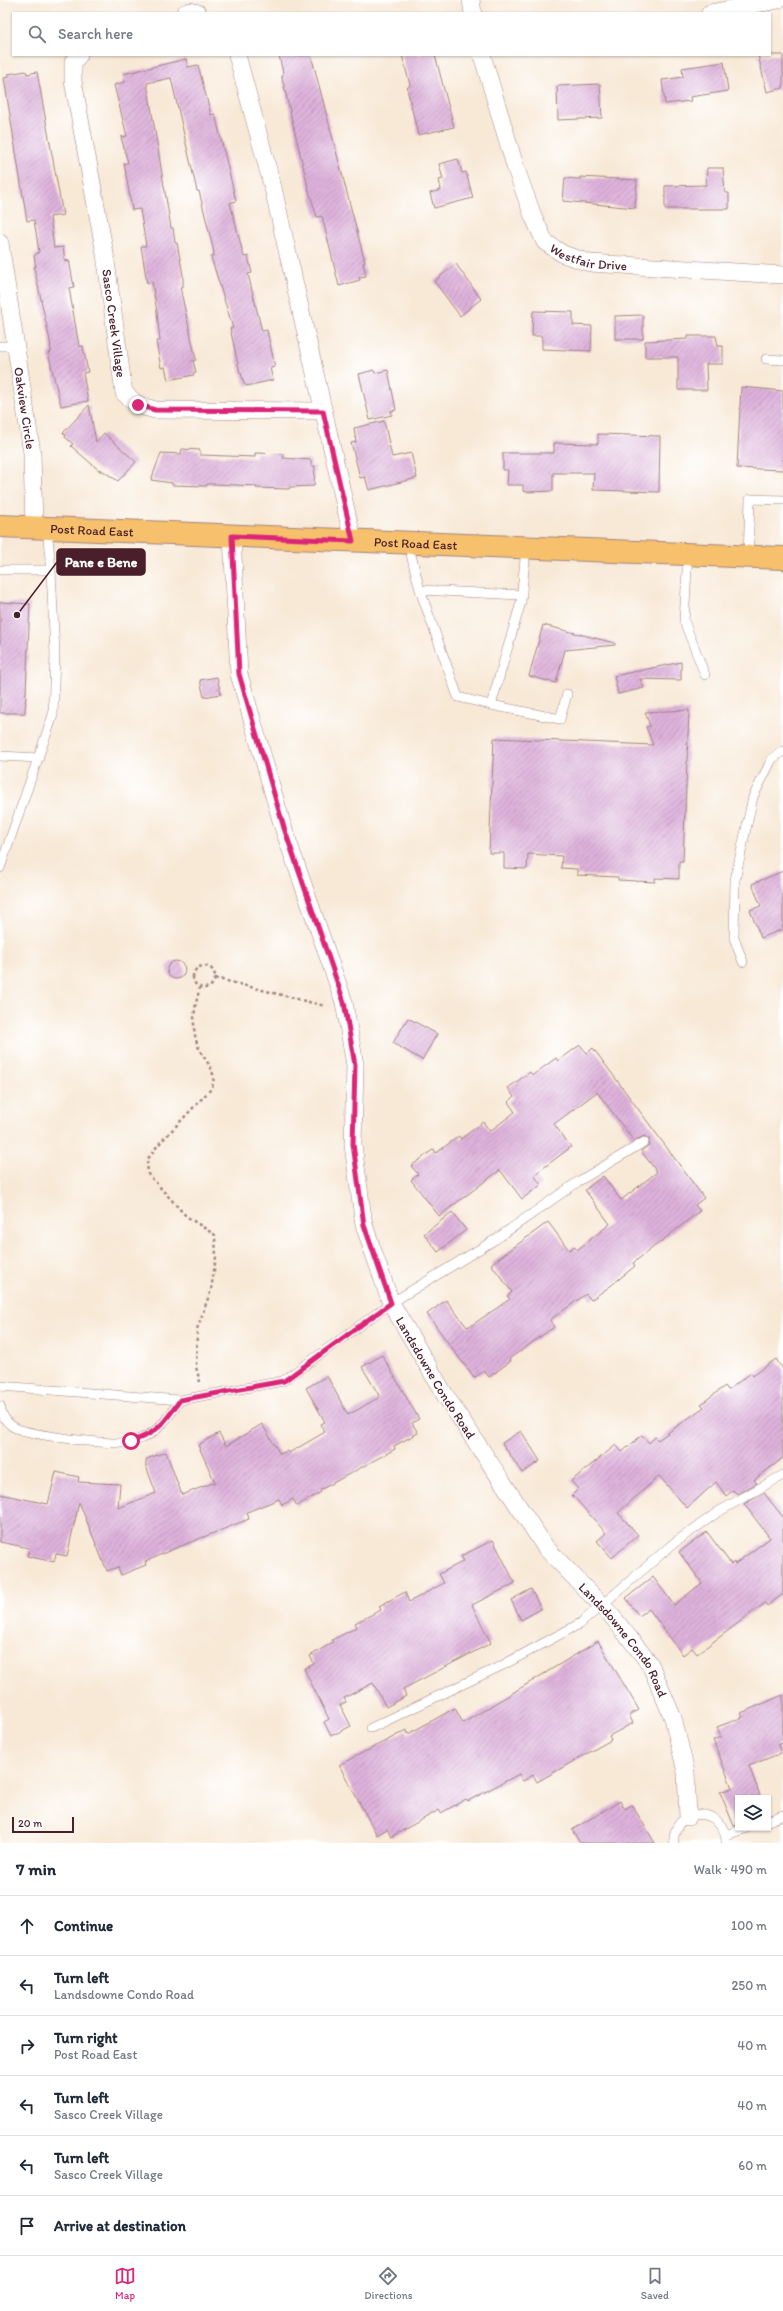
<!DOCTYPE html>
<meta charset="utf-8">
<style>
:root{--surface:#fff;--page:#f2f2f3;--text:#1f2937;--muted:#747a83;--line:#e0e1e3;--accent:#db2777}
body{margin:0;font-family:Itim,sans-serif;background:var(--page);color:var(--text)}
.controls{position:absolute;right:12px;bottom:12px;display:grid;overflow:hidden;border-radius:0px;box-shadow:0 1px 3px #0004}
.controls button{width:36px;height:36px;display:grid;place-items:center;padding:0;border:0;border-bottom:1px solid var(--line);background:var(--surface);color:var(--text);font:20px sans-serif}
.scale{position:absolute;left:12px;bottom:10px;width:62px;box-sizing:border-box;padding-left:4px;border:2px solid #4a1f2b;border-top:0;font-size:11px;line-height:14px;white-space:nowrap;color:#4a1f2b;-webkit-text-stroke:3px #fff;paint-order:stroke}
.stop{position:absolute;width:12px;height:12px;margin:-9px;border:3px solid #db2777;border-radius:50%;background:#fff}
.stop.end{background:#db2777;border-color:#fff;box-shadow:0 1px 4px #0008}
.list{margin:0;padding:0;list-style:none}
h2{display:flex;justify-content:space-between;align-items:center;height:52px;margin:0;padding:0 16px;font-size:17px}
h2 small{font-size:13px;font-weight:400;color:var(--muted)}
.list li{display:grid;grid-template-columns:26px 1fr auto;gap:12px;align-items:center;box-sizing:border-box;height:60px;padding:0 16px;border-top:1px solid var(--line)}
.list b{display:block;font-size:15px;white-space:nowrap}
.list p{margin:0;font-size:13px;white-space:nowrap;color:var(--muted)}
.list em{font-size:13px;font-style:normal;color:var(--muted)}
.icon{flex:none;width:22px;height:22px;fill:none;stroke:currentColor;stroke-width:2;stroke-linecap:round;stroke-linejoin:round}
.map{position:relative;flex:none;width:783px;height:1843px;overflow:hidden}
.search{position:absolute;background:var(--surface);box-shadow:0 1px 3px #0004;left:12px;right:12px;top:12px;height:44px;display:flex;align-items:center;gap:10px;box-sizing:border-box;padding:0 14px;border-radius:0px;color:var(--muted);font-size:15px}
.sheet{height:412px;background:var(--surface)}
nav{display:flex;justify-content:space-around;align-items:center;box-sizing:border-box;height:56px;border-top:1px solid var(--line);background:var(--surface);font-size:11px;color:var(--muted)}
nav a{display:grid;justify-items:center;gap:2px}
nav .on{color:var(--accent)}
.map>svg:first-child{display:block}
.building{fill:url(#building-hatch)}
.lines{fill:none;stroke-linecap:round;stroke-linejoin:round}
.service-casing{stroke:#a18481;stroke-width:10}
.minor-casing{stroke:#a18481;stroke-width:18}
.primary-casing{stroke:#a18481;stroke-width:24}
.path{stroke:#a18481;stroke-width:2.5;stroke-dasharray:3 3;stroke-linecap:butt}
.service{stroke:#fff;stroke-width:9}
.minor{stroke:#fff;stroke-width:17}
.primary{stroke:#f7c06c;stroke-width:22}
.route{stroke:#db2777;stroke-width:5}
.labels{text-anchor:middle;stroke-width:3;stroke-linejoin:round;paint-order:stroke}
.street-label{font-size:13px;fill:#4a1f2b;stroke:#fff}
.leader{fill:none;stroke:#4a1f2b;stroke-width:1.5}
.callout-dot{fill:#4a1f2b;stroke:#fff;stroke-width:1.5}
.callout{fill:#4a1f2b;stroke:#4a1f2b;stroke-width:1.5}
.callout-label{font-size:14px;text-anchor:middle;font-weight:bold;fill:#fff}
</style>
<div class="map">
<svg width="783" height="1843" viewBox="0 0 783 1843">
<defs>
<pattern id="building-hatch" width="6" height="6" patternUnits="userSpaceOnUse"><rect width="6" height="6" fill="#deb2dc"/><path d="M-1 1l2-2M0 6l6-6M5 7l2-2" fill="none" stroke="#b690b3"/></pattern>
</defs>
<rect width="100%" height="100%" fill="#fff"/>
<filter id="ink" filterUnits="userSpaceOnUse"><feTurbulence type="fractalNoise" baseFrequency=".025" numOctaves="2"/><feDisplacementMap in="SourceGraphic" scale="8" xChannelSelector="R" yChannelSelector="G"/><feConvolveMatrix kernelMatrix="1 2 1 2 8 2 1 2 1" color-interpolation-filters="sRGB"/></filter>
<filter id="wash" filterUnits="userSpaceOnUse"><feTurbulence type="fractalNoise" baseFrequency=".012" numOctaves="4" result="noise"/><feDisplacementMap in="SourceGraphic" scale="16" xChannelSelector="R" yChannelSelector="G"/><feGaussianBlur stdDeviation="0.9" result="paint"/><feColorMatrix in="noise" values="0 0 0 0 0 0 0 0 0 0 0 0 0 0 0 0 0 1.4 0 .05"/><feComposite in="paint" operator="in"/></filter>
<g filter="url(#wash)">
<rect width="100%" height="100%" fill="#f8e9d7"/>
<g id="blocks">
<path class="building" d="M279 55H311L365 262 363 263 366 276 359 277 360 280 339 286 322 216 317 217 309 191 282 78 283 73Z
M402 55H435L454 127 418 135 407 88 410 85Z
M758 55H783V88L767 92Z
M186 59 188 67 198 65 211 115 215 114 236 201 230 203 244 257 248 256 252 273 248 274 262 331 267 330 275 367 270 368 273 380 247 386 244 384 241 373H240L230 328H233L211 257 214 256 213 248 199 191H197L171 78 147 83 171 228H173L175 243H177L183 275V287H180L196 360 193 361 196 372 193 373 194 375 168 380 165 367 161 368 156 341H160L157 312 152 282 147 283 141 246H146L140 209 132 210 124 163H128L121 137 127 136 114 85 125 82 123 74Z
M724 62 728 91 690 97 691 101 665 104 662 80 683 77 682 68Z
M26 71 27 74 37 72 63 215 50 217 54 248 63 247 65 261 69 260 74 287 69 288 79 346H83L88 372 83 373 88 401 61 406 48 353 51 352 50 341 34 267H36L34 256 39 252 34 220 27 221 4 78 9 77 8 74Z
M600 84 602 118 558 120 557 86Z
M458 159 462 173 466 172 473 198 434 208 430 193 441 190 439 180 443 179 439 164Z
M707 168H723L725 193H729V209H665V186L706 185Z
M580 177 637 180 635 208 563 201 565 178 580 179Z
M456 264 481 299 460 316 434 281Z
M533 311 573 312V325L592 326 591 351 542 349V336H532Z
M643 315V339H615V316Z
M688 336H716L718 346H723V364H706L707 390H678V357H645V341L688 339Z
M374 370 375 373 388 370 396 410 391 411 392 415 370 420 359 374Z
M741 387 783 391V470L737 468Z
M89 405 96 442 104 433 136 462 118 481 100 469 101 472 71 446 73 444 65 437 66 435 63 433Z
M384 421 392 457 411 453 417 478 369 490 365 477 360 478 355 457 351 443 356 442 354 428Z
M598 434 660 436 659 492 593 490 594 473H553V491L527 492 523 491V485H507L508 470H503V453H554V443L598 444Z
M182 449 200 450V455L255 457V453L283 454V458L311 460V466H315L314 486 290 487 289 489 256 488V486L215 484H207L206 486 172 485V483L151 480 161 453 181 454Z
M0 602 30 604 25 713H0Z
M543 625 615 643V645L565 650 556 683 529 676Z
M681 662V680L640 679 644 688 618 694 614 676Z
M217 677 221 694 204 697 200 680Z
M689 710 683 861H679V879L655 878V882L618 880V877L577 875V869L561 868 562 856 528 854 527 869 504 868V853H489L494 738 653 745 646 727 650 726 645 712Z
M783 871V929L761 938 750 910 761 906 752 884Z
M167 970a9 9 0 1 1 18 0a9 9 0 1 1-18 0Z
M408 1018 437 1034 422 1060 393 1043Z
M580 1045 587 1053 593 1048 704 1198 695 1205 700 1211 633 1263 635 1266 613 1284 591 1300 586 1294 550 1320 554 1327 509 1359 511 1361 489 1377 484 1371 474 1378 427 1314 446 1300 467 1327 472 1325 510 1299 507 1296 512 1292 491 1264 548 1222 569 1250 574 1246 577 1250 610 1224 585 1190 603 1176 621 1200 657 1172 641 1151 649 1145V1139L644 1136 634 1141 597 1092 554 1124 571 1147 534 1175 541 1185 522 1199 500 1170 439 1216 411 1180 418 1174 411 1166 434 1149 436 1153 459 1136 461 1139 483 1122 490 1131 515 1112 508 1102 514 1097 508 1088 530 1072 533 1075 556 1058 558 1061Z
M452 1212 466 1230 438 1252 424 1234Z
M382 1355 419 1419 412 1423 418 1433 394 1446 395 1449 320 1490 321 1492 297 1506 293 1499 282 1505 279 1499 247 1512 249 1519 171 1550 145 1562 146 1565 121 1575 118 1567 107 1571 79 1502 67 1556 56 1554 54 1562 27 1556 29 1548 0 1542V1494L48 1504 56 1472 79 1477 78 1482 120 1484 118 1508 156 1493 146 1466V1459L166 1452 182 1495 215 1482 198 1445 219 1433 226 1446 262 1424 280 1454 287 1451 289 1453 325 1432 321 1424 325 1422 306 1388 327 1376 348 1415 380 1397 362 1367Z
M776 1359 783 1369V1458L754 1480 757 1483 737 1494 733 1490 726 1496 716 1482 687 1508 659 1476 618 1513 638 1535 612 1558 597 1541 606 1533 572 1495 578 1489 571 1481 616 1445 622 1452 642 1435 649 1443 655 1437 658 1440 704 1407 701 1404 725 1386 728 1390 751 1373 753 1376Z
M521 1431 540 1461 522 1473 502 1443Z
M764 1493 783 1517V1594L767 1606 765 1603 697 1654 692 1648 683 1655 649 1609 639 1616 626 1598 653 1577 674 1605 702 1583 679 1552 707 1532 731 1564 734 1562 735 1564 770 1538 744 1504Z
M493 1540 515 1583 472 1605 491 1643 403 1689 406 1696 386 1707 373 1683 344 1698 346 1702 340 1705 351 1726 331 1736 324 1722 329 1719 304 1669 314 1664 310 1656 333 1642 332 1640 357 1627 355 1623 381 1610 379 1606 405 1592 409 1602 444 1583 439 1574 464 1561 461 1556Z
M531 1589 541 1609 521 1620 511 1600Z
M598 1641 639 1710 629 1715 633 1723 609 1736 611 1740 537 1782 533 1775 523 1781 519 1774 468 1801 466 1799 441 1813 439 1810 391 1837 387 1829 377 1835 339 1765 407 1730 408 1734 455 1708 463 1723Z
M783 1695V1743L778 1745 781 1753 749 1766 761 1798H738V1825L734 1826 720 1792 732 1788 713 1740 721 1737 717 1727 743 1717 741 1713Z
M620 1801 625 1809 632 1805 655 1843H580L572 1830Z"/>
</g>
</g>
<g filter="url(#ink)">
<use href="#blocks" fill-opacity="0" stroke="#a18481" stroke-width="1"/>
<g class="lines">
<defs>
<path id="service" d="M0 346H15
M766 359 783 360
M408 543 420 590
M688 554 684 621 705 675
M748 557 750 499 783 500
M0 570H51L47 527
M522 595 420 590 458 697 491 705 521 602 526 548
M491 705 560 719 567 694
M0 756 39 758
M0 868 53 715 55 654 51 570
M743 962 734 938 735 880 753 797 772 759 783 751
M0 1386 180 1400 283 1381 391 1303 496 1239 579 1181 644 1142
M0 1406C2 1415 4 1420 12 1426 24 1435 100 1443 118 1443 125 1443 135 1441 142 1438 160 1431 169 1416 180 1400
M371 1728 503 1665 581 1623 674 1543 718 1512 783 1475
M768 1821 783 1815
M726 1835 747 1828
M674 1843C671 1806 726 1804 726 1843"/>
<g id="minor">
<path d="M471 0 473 13"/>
<path d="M185 13 190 11 198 13"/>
<path d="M710 13 778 0"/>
<path id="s1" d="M79 55 73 62V81L105 254 124 393 138 405 155 410 323 411"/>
<path d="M237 55 273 188 353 541"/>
<path id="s2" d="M482 55 516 169 533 216 545 242 563 254 590 263 783 275"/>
<path id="s3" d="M0 243 32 453 34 527"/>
<path id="s4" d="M232 536 239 674 283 827 344 1002 355 1065 353 1145 364 1225 391 1303 445 1395 546 1548 611 1615 650 1664 673 1718 686 1772 688 1817"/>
</g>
<g id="primary">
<path id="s5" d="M0 526 783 558"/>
</g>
</defs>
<use href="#service" class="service-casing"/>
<use href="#minor" class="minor-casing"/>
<use href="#primary" class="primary-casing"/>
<path class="path" d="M193 977a11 11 0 1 1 22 0a11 11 0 1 1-22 0Z
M215 978 325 1006
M200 987C195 1005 191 1025 197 1043 202 1060 220 1070 211 1089L158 1145 147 1160 148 1174 186 1216 215 1235 216 1257 211 1290 197 1329 196 1367 200 1382"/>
<use href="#service" class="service"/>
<use href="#minor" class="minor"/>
<use href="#primary" class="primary"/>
</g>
</g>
<g class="lines" filter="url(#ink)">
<path class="route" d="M131 1441C157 1434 165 1422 180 1400L284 1381 391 1303 364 1225 353 1144 355 1065 344 1002 284 828 239 674 232 536 353 541 323 411 155 410 138 405"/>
</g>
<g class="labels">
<g class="street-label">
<text dy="5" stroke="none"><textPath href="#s2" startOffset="245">Westfair Drive</textPath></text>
<text dy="5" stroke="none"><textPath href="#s1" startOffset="274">Sasco Creek Village</textPath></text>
<text dy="5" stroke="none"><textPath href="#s3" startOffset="167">Oakview Circle</textPath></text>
<text dy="5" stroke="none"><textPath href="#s5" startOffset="92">Post Road East</textPath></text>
<text dy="5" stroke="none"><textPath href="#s5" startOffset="416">Post Road East</textPath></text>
<text dy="5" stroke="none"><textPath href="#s4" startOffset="877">Landsdowne Condo Road</textPath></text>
<text dy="5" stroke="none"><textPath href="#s4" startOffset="1201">Landsdowne Condo Road</textPath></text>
</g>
</g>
<path class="leader" d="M17 615L57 562"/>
<circle class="callout-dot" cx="17" cy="615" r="4"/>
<rect class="callout" x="57" y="549" width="88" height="26" rx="4"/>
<g class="callout-label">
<text x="101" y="567">Pane e Bene</text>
</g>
</svg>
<div class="controls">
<button><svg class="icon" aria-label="layers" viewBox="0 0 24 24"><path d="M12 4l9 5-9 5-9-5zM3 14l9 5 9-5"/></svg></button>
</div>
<div class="scale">20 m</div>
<div class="stop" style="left:131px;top:1441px"></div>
<div class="stop end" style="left:138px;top:405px"></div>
<div class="search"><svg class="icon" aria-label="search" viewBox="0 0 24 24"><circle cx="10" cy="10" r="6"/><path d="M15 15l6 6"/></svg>Search here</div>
</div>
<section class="sheet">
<h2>7 min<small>Walk · 490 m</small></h2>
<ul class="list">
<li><svg class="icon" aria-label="ahead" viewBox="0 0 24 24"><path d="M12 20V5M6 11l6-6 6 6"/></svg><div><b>Continue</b></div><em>100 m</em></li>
<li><svg class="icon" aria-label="left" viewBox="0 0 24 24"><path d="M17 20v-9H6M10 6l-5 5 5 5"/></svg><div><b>Turn left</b><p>Landsdowne Condo Road</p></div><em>250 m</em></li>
<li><svg class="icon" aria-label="right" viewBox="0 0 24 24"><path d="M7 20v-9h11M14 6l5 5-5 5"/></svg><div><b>Turn right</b><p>Post Road East</p></div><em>40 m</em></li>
<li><svg class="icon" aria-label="left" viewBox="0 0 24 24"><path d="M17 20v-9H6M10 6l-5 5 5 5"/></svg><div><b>Turn left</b><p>Sasco Creek Village</p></div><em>40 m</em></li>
<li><svg class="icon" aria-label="left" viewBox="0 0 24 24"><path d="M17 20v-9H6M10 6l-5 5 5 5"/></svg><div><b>Turn left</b><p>Sasco Creek Village</p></div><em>60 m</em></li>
<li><svg class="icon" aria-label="arrive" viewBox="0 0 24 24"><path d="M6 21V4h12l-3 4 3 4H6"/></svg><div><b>Arrive at destination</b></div></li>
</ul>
</section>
<nav>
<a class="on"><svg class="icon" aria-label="map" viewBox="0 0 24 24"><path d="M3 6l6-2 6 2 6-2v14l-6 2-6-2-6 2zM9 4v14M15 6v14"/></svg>Map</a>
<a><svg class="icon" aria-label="directions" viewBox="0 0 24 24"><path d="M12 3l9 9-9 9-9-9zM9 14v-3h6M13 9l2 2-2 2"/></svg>Directions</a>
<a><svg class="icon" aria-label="saved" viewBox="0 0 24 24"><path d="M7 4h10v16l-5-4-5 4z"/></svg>Saved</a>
</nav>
